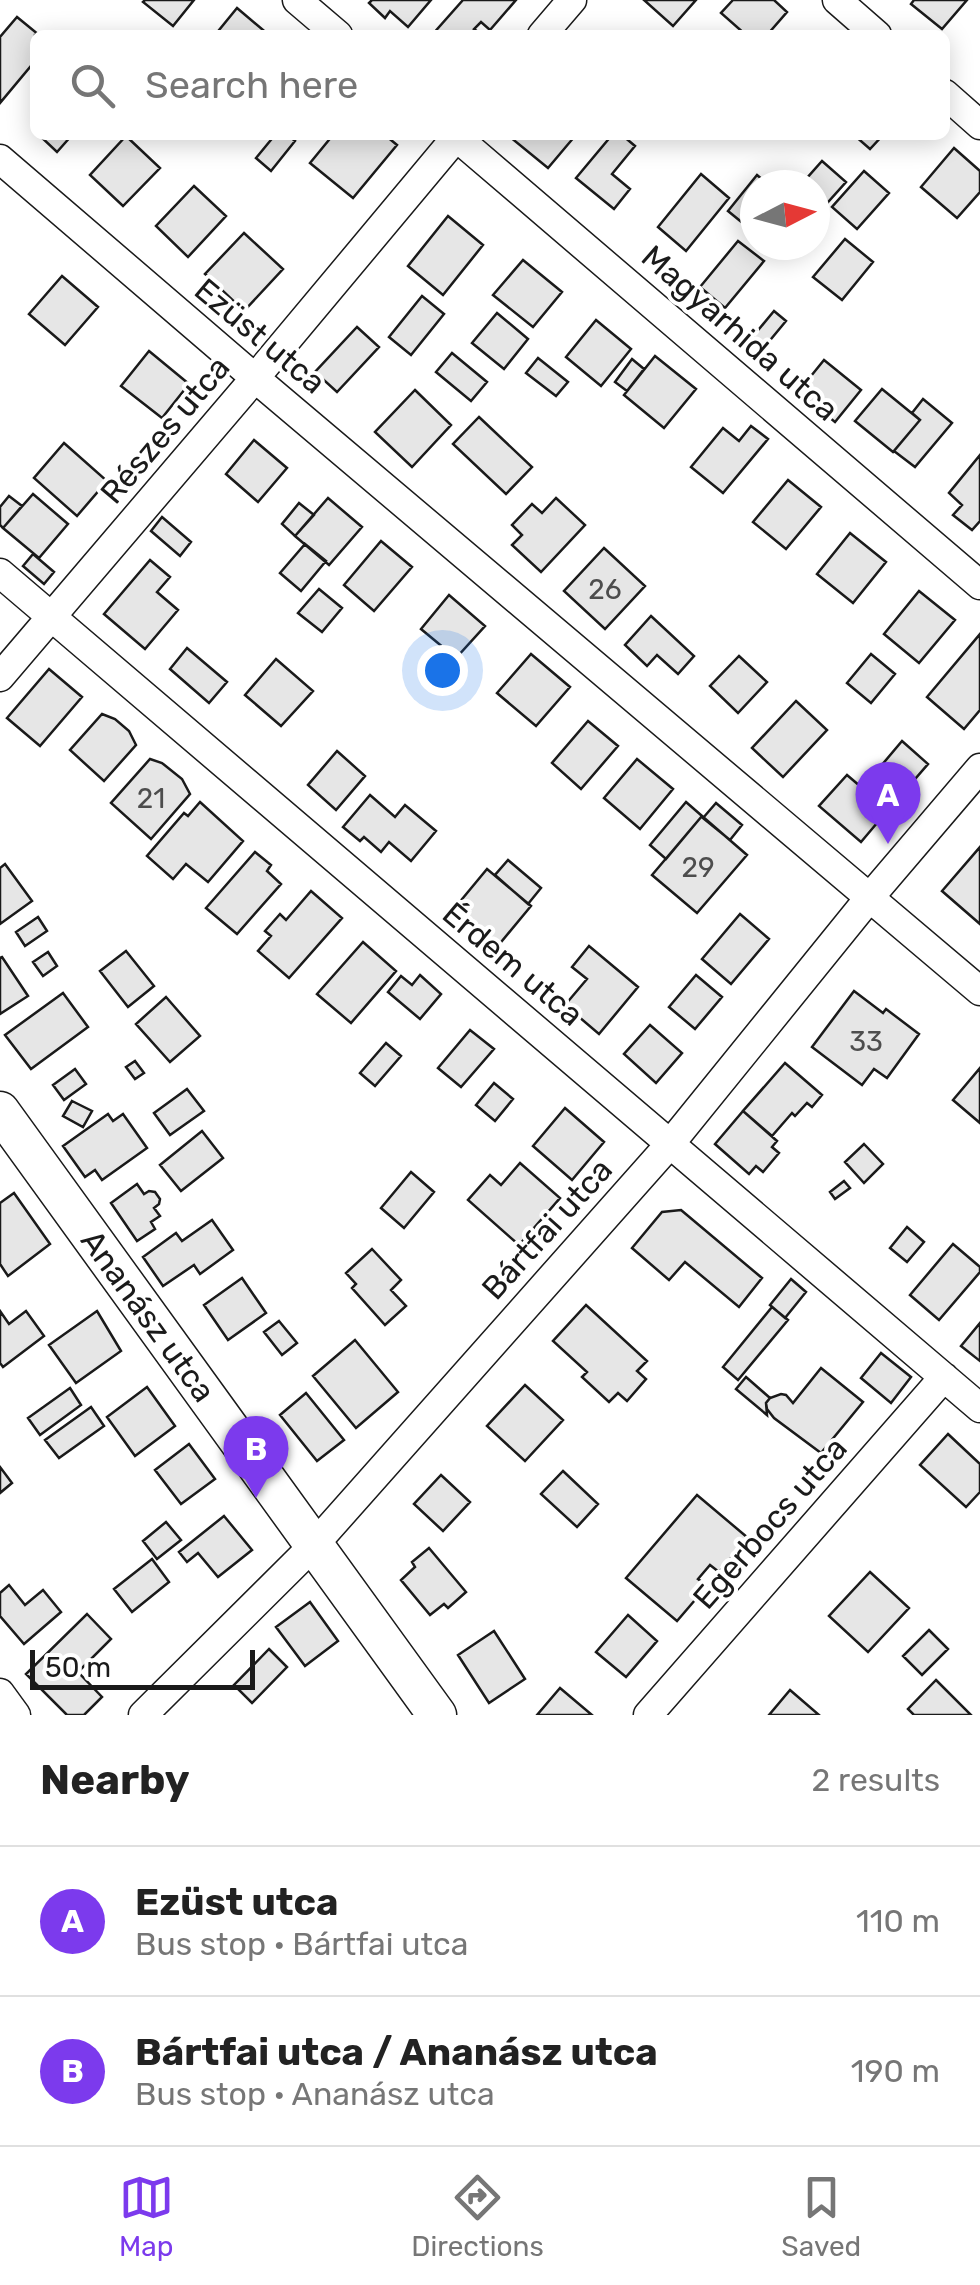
<!DOCTYPE html>
<meta charset="utf-8">
<style>
:root{--surface:#fff;--page:#f2f2f2;--text:#222;--muted:#767676;--line:#e0e0e0;--accent:#7c3aed}
body{margin:0;font-family:Rubik,sans-serif;background:var(--page);color:var(--text)}
.compass{position:absolute;left:740px;top:170px;width:90px;height:90px;border-radius:50%;background:var(--surface);box-shadow:0 5px 25px #0003;rotate:84deg}
.scale{position:absolute;left:30px;bottom:25px;width:225px;box-sizing:border-box;padding-left:10px;border:5px solid #1a1a1a;border-top:0;font-size:28px;line-height:35px;white-space:nowrap;color:#1a1a1a;-webkit-text-stroke:8px #fff;paint-order:stroke}
.you{position:absolute;left:442px;top:670px;width:35px;height:35px;margin:-25px;border:8px solid #fff;border-radius:50%;background:#1a73e8;box-shadow:0 0 0 15px #1a73e833}
.badge{display:grid;place-items:center;width:65px;height:65px;border-radius:50%;background:var(--accent);color:#fff;font-size:32px;font-weight:700}
.pin{position:absolute;translate:-50% -82px;filter:drop-shadow(0 2px 5px #0008)}
.pin::after{content:'';position:absolute;top:52px;width:35px;height:30px;background:inherit;clip-path:polygon(0 0,100% 0,50% 100%)}
.list{margin:0;padding:0;list-style:none}
h2{display:flex;justify-content:space-between;align-items:center;height:130px;margin:0;padding:0 40px;font-size:42px}
h2 small{font-size:32px;font-weight:400;color:var(--muted)}
.list li{display:grid;grid-template-columns:65px 1fr auto;gap:30px;align-items:center;box-sizing:border-box;height:150px;padding:0 40px;border-top:2px solid var(--line)}
.list b{display:block;font-size:38px;white-space:nowrap}
.list p{margin:0;font-size:32px;white-space:nowrap;color:var(--muted)}
.list em{font-size:32px;font-style:normal;color:var(--muted)}
.icon{flex:none;width:55px;height:55px;fill:none;stroke:currentColor;stroke-width:2;stroke-linecap:round;stroke-linejoin:round}
.map{position:relative;flex:none;width:980px;height:1715px;overflow:hidden}
.search{position:absolute;background:var(--surface);box-shadow:0 5px 25px #0003;left:30px;right:30px;top:30px;height:110px;display:flex;align-items:center;gap:25px;box-sizing:border-box;padding:0 35px;border-radius:15px;color:var(--muted);font-size:38px}
.sheet{height:430px;background:var(--surface)}
nav{display:flex;justify-content:space-around;align-items:center;box-sizing:border-box;height:140px;border-top:2px solid var(--line);background:var(--surface);font-size:28px;color:var(--muted)}
nav a{display:grid;justify-items:center;gap:5px}
nav .on{color:var(--accent)}
.map>svg:first-child{display:block}
.building{fill:#e6e6e6;stroke:#1a1a1a;stroke-width:2.5}
.lines{fill:none;stroke-linecap:round;stroke-linejoin:round}
.street-casing{stroke:#1a1a1a;stroke-width:31}
.secondary-casing{stroke:#1a1a1a;stroke-width:41}
.street{stroke:#fff;stroke-width:28}
.secondary{stroke:#fff;stroke-width:38}
.labels{text-anchor:middle;stroke-width:8;stroke-linejoin:round;paint-order:stroke}
.number-label{font-size:28px;fill:#4d4d4d}
.street-label{font-size:32px;fill:#1a1a1a;stroke:#fff}
</style>
<div class="map">
<svg width="980" height="1715" viewBox="0 0 980 1715">
<rect width="100%" height="100%" fill="#fff"/>
<path class="building" d="M145 0H194L173 26 143 2Z
M372 0H431L408 27 390 11 385 18 369 3Z
M463 0H516L490 30 481 22 474 29 482 35H432Z
M644 0H696L673 26Z
M733 0H774L787 12 767 35H746L721 13Z
M914 0H967L942 29 911 4Z
M237 8 269 35H215Z
M17 17 39 35H35V61L0 103V37Z
M39 135H72L57 152Z
M275 135H288L295 141 271 171 256 158Z
M333 135H385L397 145 353 198 310 163Z
M511 135H573L575 136 548 168 510 137Z
M612 135H622L635 146 612 174 630 189 614 209 576 178Z
M854 135H883L870 149Z
M126 136 160 168 123 206 90 175Z
M954 148 980 171V192L957 218 921 187Z
M822 161 846 182 820 211 815 207V185L807 178Z
M864 171 889 193 857 229 832 207Z
M701 174 729 198 686 251 658 227Z
M757 175 769 185H755V233L728 211Z
M194 186 226 216 188 257 156 226Z
M448 216 483 245 443 295 408 266Z
M244 233 283 269 244 311 205 274Z
M845 239 873 262 842 300 813 277Z
M738 241 764 261 725 308 700 287Z
M523 260 562 292 533 327 493 295Z
M62 276 98 307 65 345 29 314Z
M422 296 444 314 411 355 389 337Z
M774 311 786 321 762 350 750 340Z
M497 313 528 339 504 369 472 343Z
M596 320 631 349 601 386 566 357Z
M357 327 379 347 337 392 315 372Z
M149 351 189 384 162 418 121 386Z
M452 353 487 382 471 401 436 372Z
M655 356 696 389 664 428 624 395Z
M538 358 568 382 556 396 526 373Z
M632 359 644 369 627 391 615 382Z
M824 360 861 390 835 422 798 392Z
M882 389 920 420 893 452 855 421Z
M415 390 451 425 412 467 375 432Z
M923 399 952 423 915 467 894 451 920 420 912 413Z
M479 417 532 467 506 494 453 444Z
M751 426 768 439 723 493 691 467 723 428 739 441Z
M254 440 287 468 258 502 226 474Z
M64 443 107 481 77 516 34 478Z
M980 455V521L972 530 953 515 962 505 949 493Z
M788 480 821 507 786 549 753 522Z
M33 494 68 524 39 558 3 528Z
M9 496 22 506 3 528 0 525V507Z
M328 498 362 527 329 565 295 536Z
M556 498 585 525 541 572 512 545 522 535 512 525 532 504 542 513Z
M299 503 314 515 295 536 282 524Z
M162 517 191 542 180 556 151 531Z
M850 533 886 562 853 603 817 574Z
M381 541 412 567 374 611 344 585Z
M305 544 326 561 301 591 280 573Z
M604 548 645 586 605 629 564 591Z
M33 554 54 572 44 584 23 566Z
M150 560 170 577 157 592 178 610 145 649 104 614Z
M319 589 342 608 322 632 298 613Z
M919 591 955 620 919 663 884 634Z
M449 595 485 626 456 658 421 629Z
M651 616 694 656 678 674 657 655 647 666 625 645Z
M980 634V710L964 729 927 697Z
M187 648 227 682 209 703 170 669Z
M531 654 570 687 536 726 497 693Z
M871 654 895 674 871 703 847 683Z
M739 656 767 682 738 713 710 686Z
M276 659 313 691 281 726 245 695Z
M49 669 82 697 40 746 7 718Z
M796 701 827 730 783 777 752 748Z
M102 714 115 719 129 731 136 745 104 781 70 750Z
M588 721 618 746 581 789 552 763Z
M902 741 928 764 896 801 870 779Z
M337 751 365 776 336 810 308 785Z
M150 759 162 763 182 779 190 794 151 839 111 803Z
M637 759 673 789 640 829 604 798Z
M847 775 888 810 861 842 819 806Z
M370 795 395 817 405 805 436 831 411 861 389 842 381 852 364 837 360 841 343 827Z
M200 802 243 841 208 882 186 864 173 879 147 856 184 813 188 816Z
M686 802 702 816 666 859 650 845Z
M716 803 742 825 730 840 703 818Z
M702 816 747 855 697 913 652 875Z
M980 847V924L942 891Z
M255 852 271 865 267 871 281 884 237 934 206 908Z
M508 860 541 888 528 904 495 875Z
M5 864 32 901 0 924V868Z
M487 869 531 906 497 947 453 910Z
M311 891 342 918 289 978 258 951 271 936 265 931 280 914 286 920Z
M740 914 769 939 731 984 702 959Z
M38 917 47 931 25 946 16 932Z
M363 942 396 971 351 1023 317 994Z
M589 946 638 987 599 1034 565 1005 587 979 572 967Z
M126 951 154 986 128 1007 100 971Z
M48 952 57 966 43 976 33 962Z
M2 957 28 996 0 1014V958Z
M420 975 441 994 420 1019 388 992 401 976 412 985Z
M696 975 722 997 695 1029 669 1007Z
M854 991 883 1013 886 1009 919 1034 887 1078 874 1069 862 1085 812 1047Z
M63 993 88 1027 31 1069 5 1035Z
M166 997 200 1036 170 1062 136 1024Z
M650 1025 682 1053 656 1083 624 1054Z
M470 1030 494 1049 461 1087 438 1068Z
M386 1043 401 1056 375 1086 360 1073Z
M135 1061 144 1073 135 1079 126 1067Z
M785 1063 822 1095 812 1107 807 1103 795 1116 792 1113 772 1136 743 1111Z
M980 1068V1123L953 1100Z
M75 1069 86 1084 64 1100 53 1085Z
M494 1083 513 1099 495 1121 476 1105Z
M187 1089 204 1111 170 1135 154 1113Z
M72 1101 92 1111 83 1127 63 1116Z
M565 1108 604 1142 572 1180 533 1146Z
M743 1111 777 1141 772 1147 779 1153 763 1172 756 1166 749 1174 715 1144Z
M108 1114 113 1121 123 1114 147 1148 102 1180 95 1170 85 1177 63 1146Z
M202 1131 223 1158 181 1191 160 1165Z
M864 1144 883 1164 864 1183 845 1162Z
M520 1163 560 1198 519 1245 468 1200 490 1175 501 1185Z
M411 1172 434 1192 404 1228 381 1208Z
M844 1181 850 1188 835 1199 830 1192Z
M137 1184 144 1194 149 1191 155 1192 160 1199 159 1204 154 1208 160 1216 151 1222 155 1229 137 1241 111 1203Z
M14 1193 50 1244 8 1276 0 1264V1203Z
M681 1210 762 1278 739 1307 685 1262 669 1280 632 1248 662 1212Z
M212 1220 233 1250 200 1274 194 1265 163 1286 143 1257 176 1233 182 1241Z
M907 1227 924 1242 907 1262 890 1248Z
M953 1244 980 1267V1272L939 1320 910 1295Z
M372 1249 401 1280 391 1290 406 1306 385 1325 352 1288 356 1284 346 1273Z
M242 1278 266 1313 228 1340 204 1305Z
M791 1279 806 1292 785 1318 770 1305Z
M586 1305 647 1361 637 1371 646 1379 627 1401 618 1393 609 1402 582 1377 587 1372 553 1341Z
M772 1307 788 1320 738 1380 723 1367Z
M0 1311 9 1324 26 1311 44 1336 3 1367 0 1363Z
M97 1311 121 1351 76 1383 49 1345Z
M279 1321 297 1343 282 1355 264 1332Z
M980 1323V1361L961 1346Z
M355 1340 398 1392 356 1428 313 1376Z
M881 1353 911 1377 891 1403 861 1378Z
M821 1368 863 1402 821 1453 774 1418 767 1409 766 1403 770 1398 781 1394 786 1395 793 1403Z
M746 1377 770 1398 766 1403 767 1415 736 1389Z
M525 1385 563 1420 525 1461 487 1426Z
M147 1387 175 1426 135 1456 107 1417Z
M70 1388 81 1405 40 1435 28 1418Z
M306 1393 344 1440 317 1461 280 1415Z
M91 1407 104 1426 59 1458 45 1440Z
M948 1434 980 1464V1492L966 1507 920 1465Z
M189 1444 215 1479 181 1504 155 1470Z
M0 1467 12 1483 0 1493Z
M563 1471 598 1504 577 1527 541 1494Z
M441 1475 470 1502 443 1531 414 1504Z
M697 1495 748 1538 719 1572 710 1565 698 1579 707 1586 677 1621 626 1578Z
M224 1516 252 1550 218 1577 198 1553 187 1562 179 1552Z
M166 1522 181 1540 157 1559 143 1541Z
M429 1548 466 1592 448 1608 444 1604 430 1615 401 1580 415 1567 412 1562Z
M152 1559 169 1582 132 1612 114 1589Z
M870 1572 909 1608 868 1652 829 1616Z
M9 1585 25 1605 43 1590 61 1612 24 1644 0 1616V1593Z
M310 1602 338 1641 305 1666 276 1627Z
M87 1614 111 1639 78 1672 102 1697 84 1715H67L26 1674Z
M628 1615 657 1641 626 1677 596 1652Z
M929 1630 948 1649 922 1675 903 1656Z
M494 1631 525 1679 489 1703 458 1655Z
M269 1649 287 1667 252 1703 234 1685Z
M936 1680 971 1715H914L908 1709Z
M560 1688 592 1715H537Z
M790 1690 819 1715H769Z"/>
<g class="lines">
<defs>
<path id="street" d="M297 0 338 35
M837 0 877 35
M542 35 572 0
M945 94 980 125
M454 135 980 585
M0 159 255 378 980 991
M0 573 980 1408
M0 677 255 378 458 135
M0 1693 16 1715
M143 1715 314 1545 670 1144 870 897 980 768
M648 1715 944 1377"/>
<path id="secondary" d="M0 1111 437 1715"/>
</defs>
<use href="#street" class="street-casing"/>
<use href="#secondary" class="secondary-casing"/>
<use href="#street" class="street"/>
<use href="#secondary" class="secondary"/>
</g>
<g class="labels">
<g class="number-label">
<text x="605" y="599">26</text>
<text x="151" y="808">21</text>
<text x="698" y="877">29</text>
<text x="866" y="1051">33</text>
</g>
<g class="street-label">
<text transform="translate(740 333) rotate(41)" y="11">Magyarhida utca</text>
<text transform="translate(260 336) rotate(40)" y="11">Ezüst utca</text>
<text transform="translate(165 430) rotate(-50)" y="11">Részes utca</text>
<text transform="translate(513 964) rotate(40)" y="11">Érdem utca</text>
<text transform="translate(547 1229) rotate(-48)" y="11">Bártfai utca</text>
<text transform="translate(148 1316) rotate(54)" y="11">Ananász utca</text>
<text transform="translate(770 1523) rotate(-49)" y="11">Egerbocs utca</text>
</g>
</g>
</svg>
<svg class="compass" viewBox="-18 -18 36 36"><path d="M0-13l5 13h-10z" fill="#e53935"/><path d="M0 13l5-13h-10z" fill="#767676"/></svg>
<div class="scale">50 m</div>
<div class="you"></div>
<div class="pin badge" style="left:888px;top:844px">A</div>
<div class="pin badge" style="left:256px;top:1498px">B</div>
<div class="search"><svg class="icon" aria-label="search" viewBox="0 0 24 24"><circle cx="10" cy="10" r="6"/><path d="M15 15l6 6"/></svg>Search here</div>
</div>
<section class="sheet">
<h2>Nearby<small>2 results</small></h2>
<ul class="list">
<li><span class="badge">A</span><div><b>Ezüst utca</b><p>Bus stop · Bártfai utca</p></div><em>110 m</em></li>
<li><span class="badge">B</span><div><b>Bártfai utca / Ananász utca</b><p>Bus stop · Ananász utca</p></div><em>190 m</em></li>
</ul>
</section>
<nav>
<a class="on"><svg class="icon" aria-label="map" viewBox="0 0 24 24"><path d="M3 6l6-2 6 2 6-2v14l-6 2-6-2-6 2zM9 4v14M15 6v14"/></svg>Map</a>
<a><svg class="icon" aria-label="directions" viewBox="0 0 24 24"><path d="M12 3l9 9-9 9-9-9zM9 14v-3h6M13 9l2 2-2 2"/></svg>Directions</a>
<a><svg class="icon" aria-label="saved" viewBox="0 0 24 24"><path d="M7 4h10v16l-5-4-5 4z"/></svg>Saved</a>
</nav>
